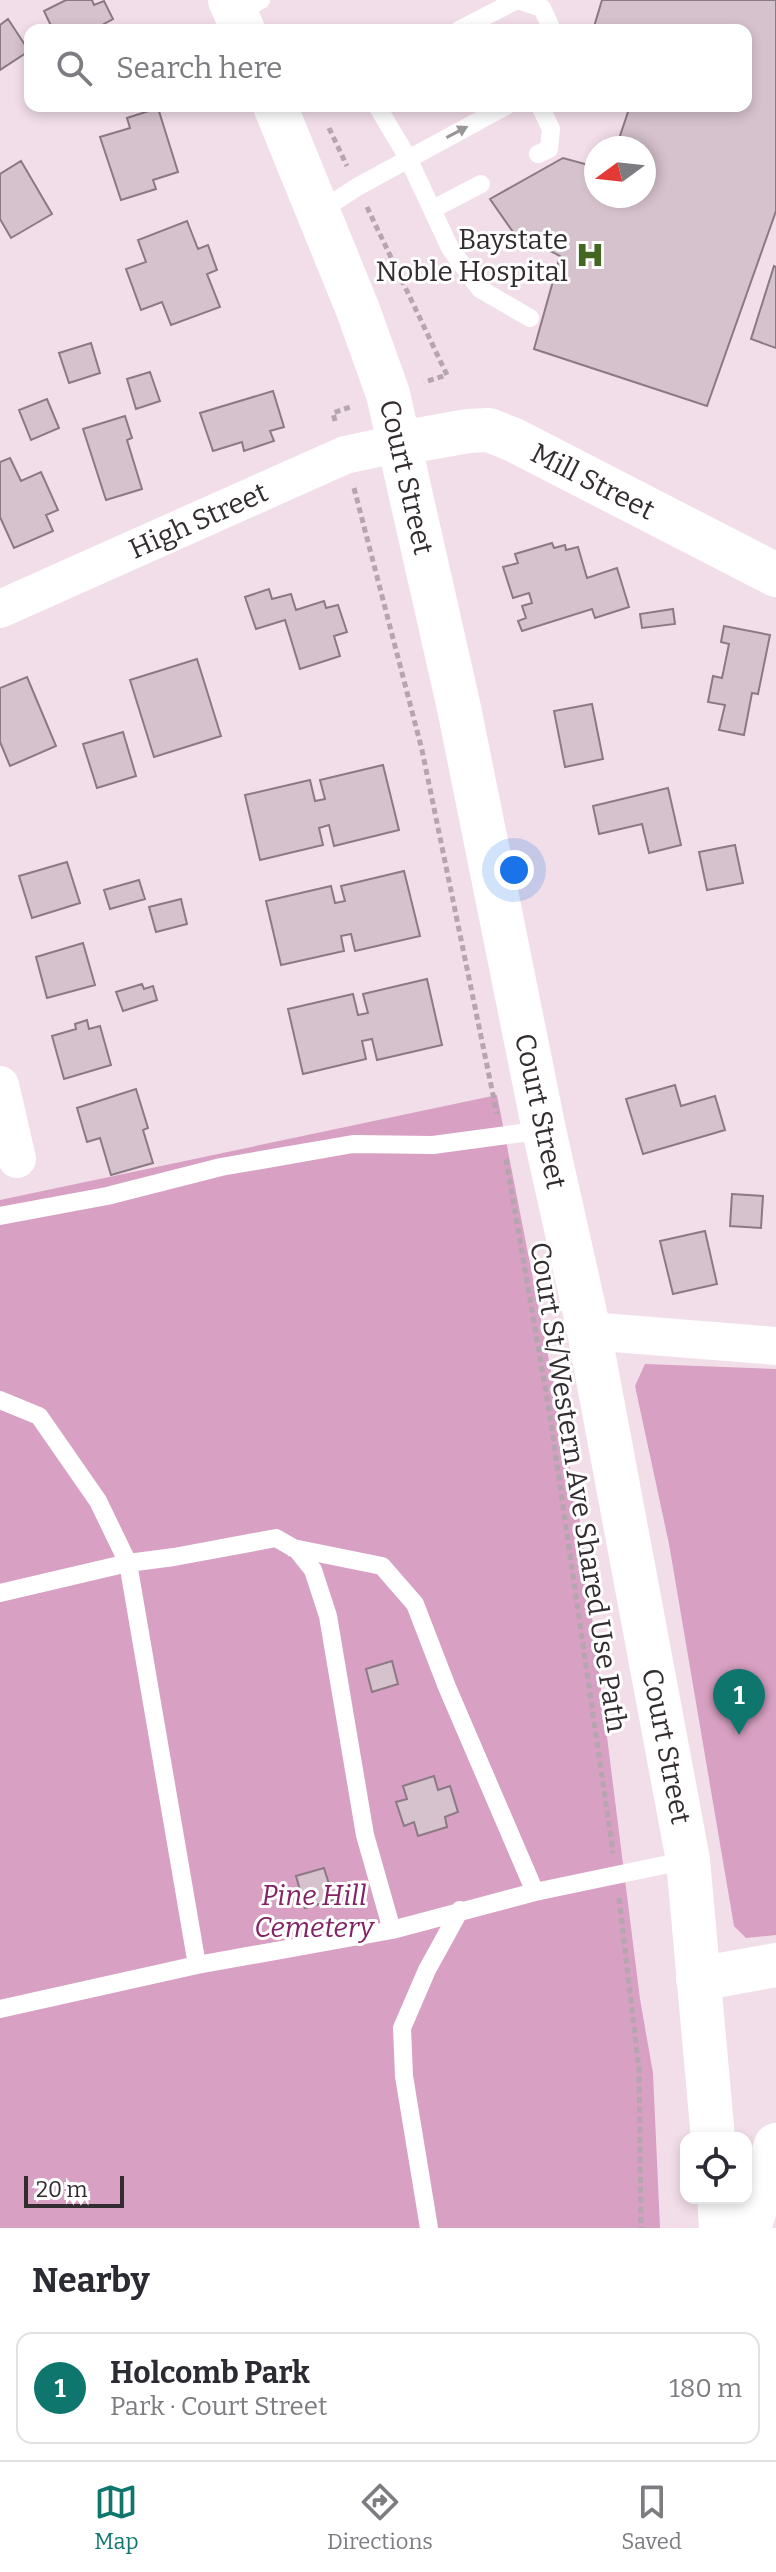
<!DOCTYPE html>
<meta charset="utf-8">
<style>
:root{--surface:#fff;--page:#f7f7f7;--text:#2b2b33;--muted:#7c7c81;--line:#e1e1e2;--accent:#0f766e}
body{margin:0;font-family:Bitter,serif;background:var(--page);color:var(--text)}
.controls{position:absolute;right:24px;bottom:24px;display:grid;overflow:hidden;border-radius:16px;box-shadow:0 4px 12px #0003}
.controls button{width:72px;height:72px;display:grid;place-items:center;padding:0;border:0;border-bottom:2px solid var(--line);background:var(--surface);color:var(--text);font:40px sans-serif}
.compass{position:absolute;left:584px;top:136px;width:72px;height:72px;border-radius:50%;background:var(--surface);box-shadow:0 4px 12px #0003;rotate:255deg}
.scale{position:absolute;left:24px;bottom:20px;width:100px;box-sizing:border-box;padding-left:8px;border:4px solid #332c30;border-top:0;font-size:22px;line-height:28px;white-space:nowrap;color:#332c30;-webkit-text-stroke:6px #fff;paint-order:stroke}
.you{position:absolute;left:514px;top:870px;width:28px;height:28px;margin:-20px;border:6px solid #fff;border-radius:50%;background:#1a73e8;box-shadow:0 0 0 12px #1a73e833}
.badge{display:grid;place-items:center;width:52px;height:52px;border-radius:50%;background:var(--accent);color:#fff;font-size:26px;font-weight:700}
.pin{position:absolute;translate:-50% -66px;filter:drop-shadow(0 2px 4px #0008)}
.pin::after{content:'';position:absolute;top:42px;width:28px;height:24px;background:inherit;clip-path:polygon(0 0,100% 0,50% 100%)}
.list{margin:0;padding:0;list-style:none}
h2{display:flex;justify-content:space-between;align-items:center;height:104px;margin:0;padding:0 32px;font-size:34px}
h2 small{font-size:26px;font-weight:400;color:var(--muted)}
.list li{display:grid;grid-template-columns:52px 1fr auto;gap:24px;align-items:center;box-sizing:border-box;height:112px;margin:0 16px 16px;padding:0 16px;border:2px solid var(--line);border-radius:16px}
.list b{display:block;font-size:30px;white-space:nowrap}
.list p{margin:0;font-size:26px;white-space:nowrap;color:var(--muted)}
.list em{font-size:26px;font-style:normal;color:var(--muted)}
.icon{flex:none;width:44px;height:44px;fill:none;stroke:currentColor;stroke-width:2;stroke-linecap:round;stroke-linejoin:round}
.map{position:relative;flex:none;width:776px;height:2228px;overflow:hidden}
.search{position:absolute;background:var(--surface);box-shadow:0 4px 12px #0003;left:24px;right:24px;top:24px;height:88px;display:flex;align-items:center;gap:20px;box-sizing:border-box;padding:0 28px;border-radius:16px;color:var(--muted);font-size:30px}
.sheet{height:232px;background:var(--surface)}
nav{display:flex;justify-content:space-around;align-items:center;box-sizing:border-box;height:112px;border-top:2px solid var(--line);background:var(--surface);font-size:22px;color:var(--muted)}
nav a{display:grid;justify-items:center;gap:4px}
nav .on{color:var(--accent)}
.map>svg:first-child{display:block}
.green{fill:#d8a0c2}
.building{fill:#d6c2cd;stroke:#8b7983;stroke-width:2}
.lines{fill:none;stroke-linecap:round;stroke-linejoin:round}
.path{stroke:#b5a5ae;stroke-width:5;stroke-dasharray:6 4;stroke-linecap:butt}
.service{stroke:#fff;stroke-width:18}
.minor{stroke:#fff;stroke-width:38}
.tertiary{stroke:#fff;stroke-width:44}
.secondary{stroke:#fff;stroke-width:44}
.oneway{fill:#999698}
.labels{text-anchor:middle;stroke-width:6;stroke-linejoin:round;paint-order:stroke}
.poi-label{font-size:28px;fill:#332c30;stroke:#fff;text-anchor:end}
.street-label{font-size:28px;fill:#332c30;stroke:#fff}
.park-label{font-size:28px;font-style:italic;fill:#822265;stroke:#fff}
</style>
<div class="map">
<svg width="776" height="2228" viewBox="0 0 776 2228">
<rect width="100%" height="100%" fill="#f2dee9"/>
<path class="green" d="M497 1095 579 1514 640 1999 653 2073 660 2228H0V1200Z
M645 1364 776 1369V1935L746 1938 734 1926 669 1544 635 1386Z"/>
<path class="building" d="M66 0H92L94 5 104 1 113 19 104 24 107 30H53L44 11Z
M602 0H776V211L707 406 534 349 560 256 513 232 490 199 563 158 596 167V196H644V148H616L630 106H746V30H593Z
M8 19 29 51 0 70V25Z
M158 108 178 172 153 180 156 189 121 200 100 137 130 128 127 118Z
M21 161 52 214 11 238 0 219V174Z
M187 221 198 249 208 245 217 270 207 274 220 307 171 325 162 302 141 310 126 269 146 262 138 240Z
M774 266 776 267V348L751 339Z
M91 343 100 373 69 383 59 353Z
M150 372 160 401 136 409 127 379Z
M273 391 284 427 270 431 274 441 244 451 242 442 213 451 200 413Z
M47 399 59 428 31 440 19 410Z
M125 416 132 438 127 440 142 489 106 500 83 429Z
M10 458 21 481 41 472 58 510 46 515 53 531 14 548 0 517V462Z
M552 543 554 548 565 545 566 550 578 547 587 578 617 568 629 607 595 618 592 609 522 631 518 621 526 618 522 606 532 603 529 593 513 598 503 567 518 563 515 554Z
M269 589 272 599 291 594 296 610 324 601 326 608 338 605 347 632 334 636 340 656 300 669 285 620 256 629 245 597Z
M673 609 675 624 642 628 640 614Z
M724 626 770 635 758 694 752 693 744 735 719 730 725 705 708 702 713 676 722 678 729 644 721 642Z
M197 659 221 736 154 757 130 680Z
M27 677 56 746 10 766 0 742V688Z
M592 704 603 759 565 767 554 711Z
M123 732 136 776 97 788 83 744Z
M383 765 399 830 334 846 329 825 319 828 323 845 260 860 245 795 310 780 315 801 325 799 320 780Z
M668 788 681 845 649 853 642 824 599 834 593 806Z
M735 845 743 883 707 890 699 852Z
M67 862 80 903 32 918 19 876Z
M404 871 420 936 355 951 351 934 341 936 344 951 281 965 266 901 331 886 335 903 345 901 341 886Z
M139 880 145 899 110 909 104 890Z
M181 899 187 924 156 932 149 907Z
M83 943 95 985 47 998 36 957Z
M427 979 442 1045 377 1060 372 1039 362 1041 366 1059 303 1074 288 1009 353 994 358 1015 368 1013 363 994Z
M142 984 144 989 153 986 157 1000 123 1011 116 992Z
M87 1020 89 1029 100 1026 111 1065 64 1079 52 1036 76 1029 75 1024Z
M675 1085 681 1106 715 1096 725 1130 643 1154 626 1099Z
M136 1089 148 1128 143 1130 153 1163 111 1175 100 1138 87 1142 77 1108Z
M732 1194 763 1196 761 1228 730 1226Z
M705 1231 717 1284 673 1294 660 1241Z
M392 1661 398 1684 372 1692 366 1669Z
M434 1776 438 1790 450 1786 458 1812 445 1817 447 1827 418 1836 414 1822 404 1826 396 1802 407 1799 403 1786Z
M324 1868 334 1900 305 1908 296 1876Z"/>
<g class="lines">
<path class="path" d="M329 128 347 166
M367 207 447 375 424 382
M335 421 333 413 353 406
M354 488 422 750 497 1114
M506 1159 550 1416 613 1853
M619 1898 639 2070 641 2228"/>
<path class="service" d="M517 0 542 8 552 30
M236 14 261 0
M459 30 517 0
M377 106 408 158 450 248 480 289 530 318
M538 154 549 149 551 129 540 106
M433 209 481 184
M319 212 357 187 506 106
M0 1216 107 1196 221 1167 353 1144 433 1145 544 1130
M0 1400 39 1416 98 1501 128 1563 174 1557 276 1538 297 1550 313 1570 328 1616 365 1835 392 1930 535 1892 447 1687 415 1604 382 1566 293 1548
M0 1593 128 1563 197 1965
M535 1892 688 1860
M0 2009 197 1965 392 1930
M429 2228 404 2076 402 2028 427 1970 460 1910"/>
<path class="minor" d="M0 609 345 455 401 443
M0 1085 17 1159
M589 1331 776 1346"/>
<path class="tertiary" d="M401 443 468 431 489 430 514 440 776 575
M698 1979 776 1965"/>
<path class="secondary" d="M230 0 243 30
M275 106 358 310 388 394 459 708 544 1130 589 1331 688 1860 713 2138
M719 2198 721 2228
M749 2228 776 2145"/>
</g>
<defs><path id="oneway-solid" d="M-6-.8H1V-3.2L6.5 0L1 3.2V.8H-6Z" transform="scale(2)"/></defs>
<use class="oneway" href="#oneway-solid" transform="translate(457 132) rotate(-28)"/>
<defs>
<symbol id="hospital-bare" viewBox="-9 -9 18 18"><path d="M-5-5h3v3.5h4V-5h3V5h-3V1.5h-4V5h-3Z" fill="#436720" stroke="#fff" stroke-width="2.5" paint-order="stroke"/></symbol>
</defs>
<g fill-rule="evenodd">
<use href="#hospital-bare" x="570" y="235" width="40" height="40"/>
</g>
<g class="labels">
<g class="poi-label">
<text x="568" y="249">Baystate<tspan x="568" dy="32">Noble Hospital</tspan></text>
</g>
<g class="street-label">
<text transform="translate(407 477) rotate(77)" y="10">Court Street</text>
<text transform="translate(593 481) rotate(27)" y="10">Mill Street</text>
<text transform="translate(198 520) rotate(-24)" y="10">High Street</text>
<text transform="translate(541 1111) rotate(78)" y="10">Court Street</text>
<text transform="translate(579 1487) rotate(81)" y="10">Court St/Western Ave Shared Use Path</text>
<text transform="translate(667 1746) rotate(79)" y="10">Court Street</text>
</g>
<g class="park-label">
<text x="314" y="1905">Pine Hill<tspan x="314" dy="32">Cemetery</tspan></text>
</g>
</g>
</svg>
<div class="controls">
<button><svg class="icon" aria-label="locate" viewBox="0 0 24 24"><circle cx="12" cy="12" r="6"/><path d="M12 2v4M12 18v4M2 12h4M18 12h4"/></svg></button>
</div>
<svg class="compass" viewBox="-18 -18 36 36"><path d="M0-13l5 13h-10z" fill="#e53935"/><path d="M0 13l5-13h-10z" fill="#7c7c81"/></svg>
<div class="scale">20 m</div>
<div class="you"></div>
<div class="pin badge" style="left:739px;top:1735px">1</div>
<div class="search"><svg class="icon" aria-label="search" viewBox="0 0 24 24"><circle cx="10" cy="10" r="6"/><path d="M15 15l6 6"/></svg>Search here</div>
</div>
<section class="sheet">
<h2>Nearby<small></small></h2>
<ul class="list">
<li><span class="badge">1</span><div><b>Holcomb Park</b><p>Park · Court Street</p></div><em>180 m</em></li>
</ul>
</section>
<nav>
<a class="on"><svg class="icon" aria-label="map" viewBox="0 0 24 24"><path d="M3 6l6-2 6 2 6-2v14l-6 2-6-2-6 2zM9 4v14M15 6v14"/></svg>Map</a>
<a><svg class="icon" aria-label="directions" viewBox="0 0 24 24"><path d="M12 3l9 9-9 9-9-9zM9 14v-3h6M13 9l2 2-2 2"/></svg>Directions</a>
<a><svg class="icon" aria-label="saved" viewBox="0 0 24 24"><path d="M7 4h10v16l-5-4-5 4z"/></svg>Saved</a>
</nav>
